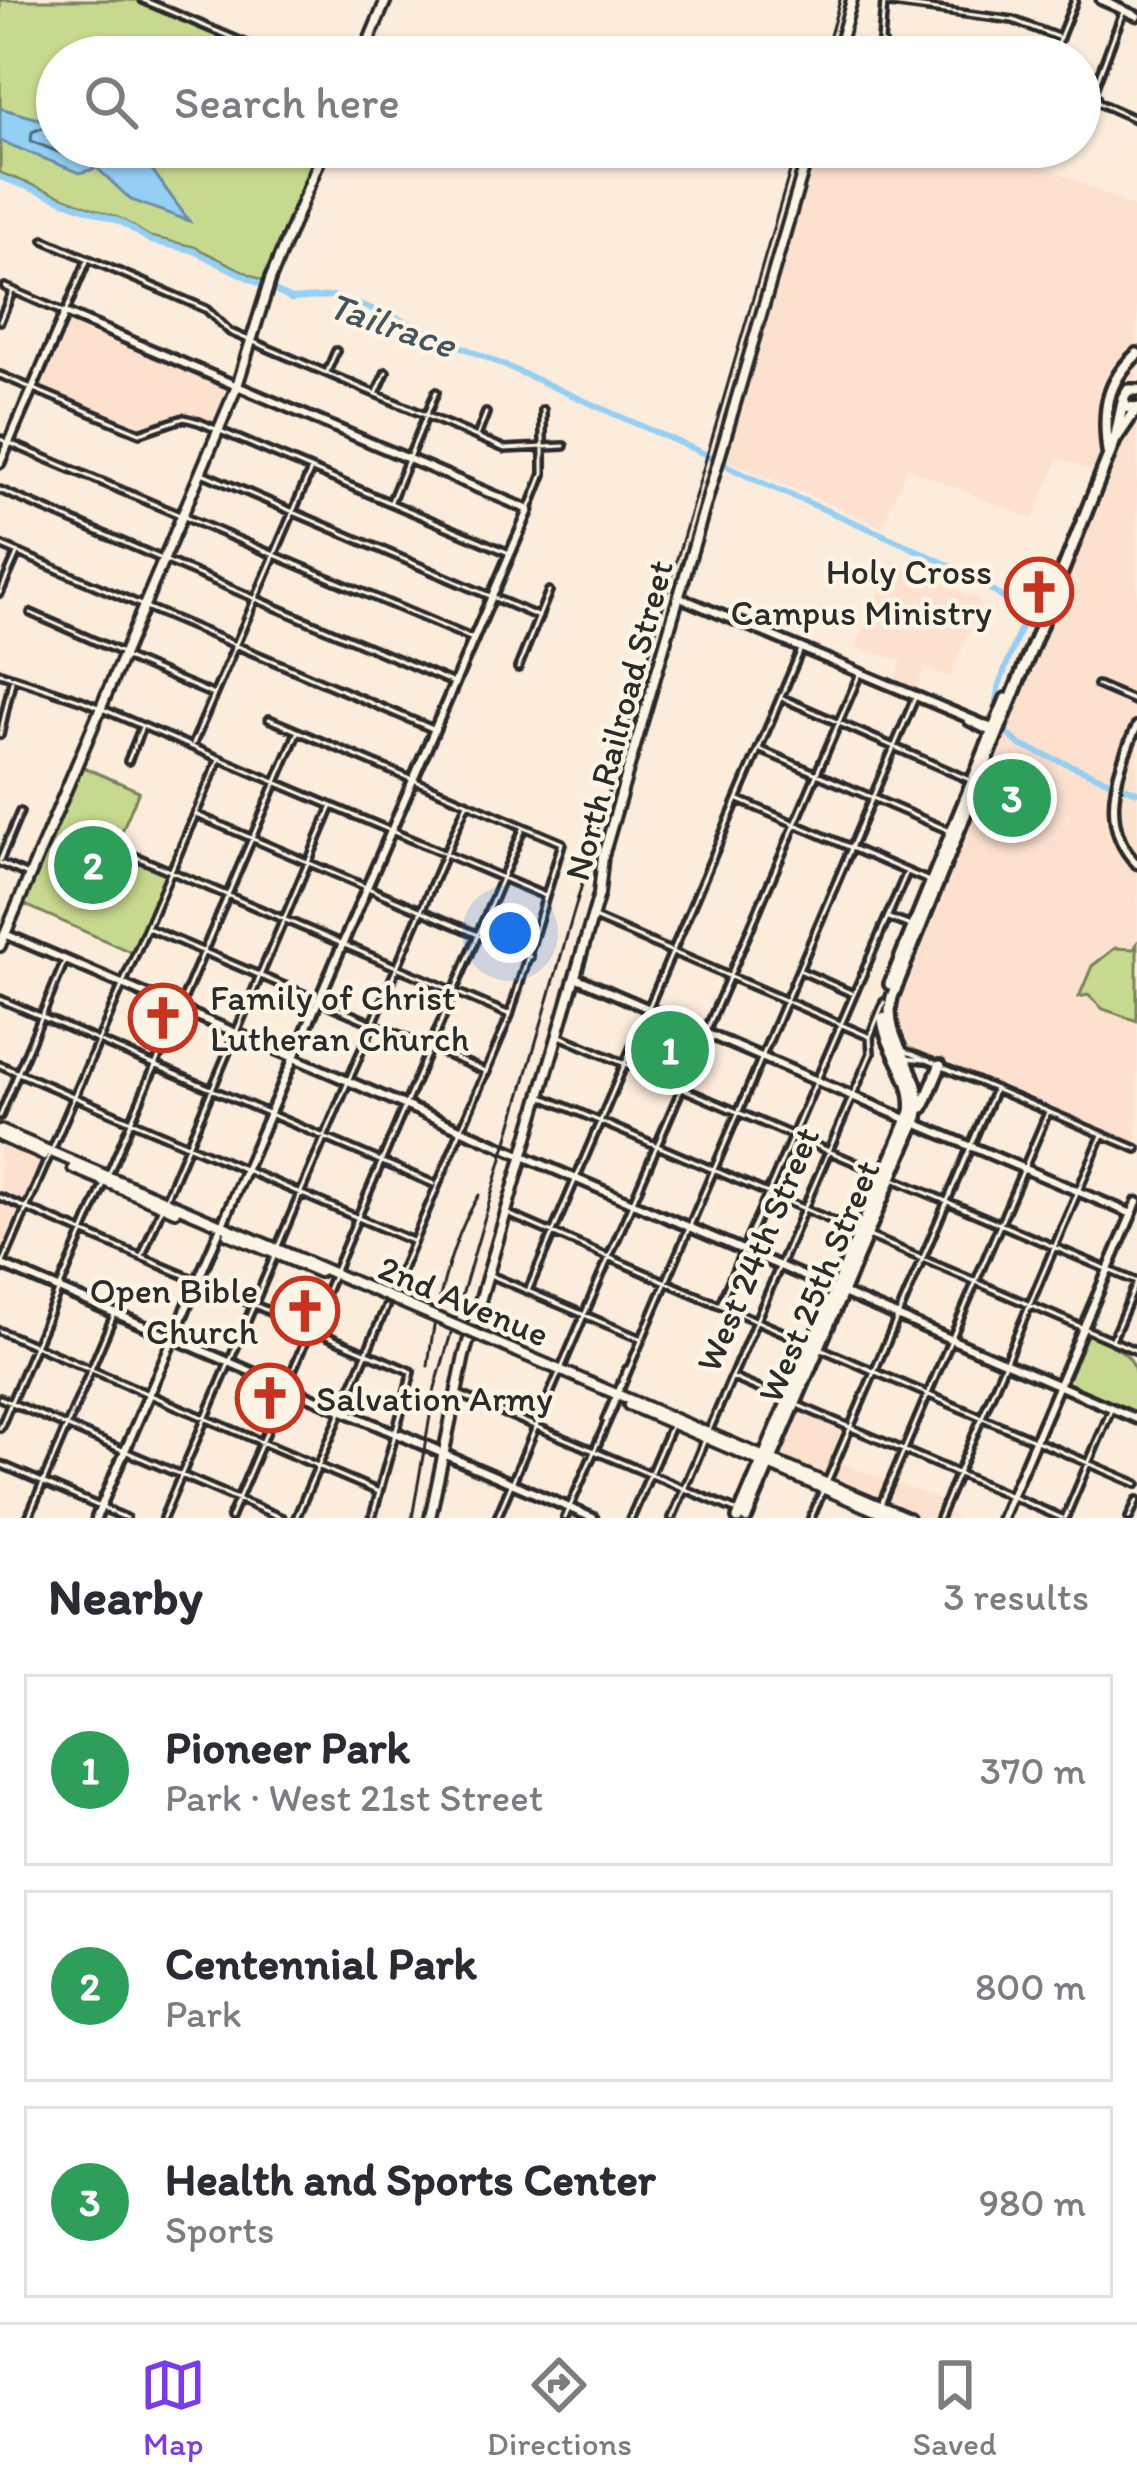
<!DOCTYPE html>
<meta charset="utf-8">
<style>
:root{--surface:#fff;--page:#f2f2f3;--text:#2b2b33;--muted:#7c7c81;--line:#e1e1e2;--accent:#7c3aed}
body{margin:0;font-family:Itim,sans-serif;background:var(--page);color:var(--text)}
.you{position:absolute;left:510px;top:933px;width:42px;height:42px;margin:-30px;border:9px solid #fff;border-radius:50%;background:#1a73e8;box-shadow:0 0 0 18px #1a73e833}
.badge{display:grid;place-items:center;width:78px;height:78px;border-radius:50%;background:var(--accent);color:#fff;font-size:39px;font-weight:700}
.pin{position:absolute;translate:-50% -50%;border:6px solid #fff;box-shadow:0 3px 12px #0006}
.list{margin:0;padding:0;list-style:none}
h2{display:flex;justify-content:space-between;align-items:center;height:156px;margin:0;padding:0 48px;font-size:51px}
h2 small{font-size:39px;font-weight:400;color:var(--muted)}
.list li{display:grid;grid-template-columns:78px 1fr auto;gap:36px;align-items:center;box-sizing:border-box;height:192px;margin:0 24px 24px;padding:0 24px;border:3px solid var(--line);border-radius:0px}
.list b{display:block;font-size:45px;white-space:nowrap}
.list p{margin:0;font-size:39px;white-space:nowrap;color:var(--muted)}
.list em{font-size:39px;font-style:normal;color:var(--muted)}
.icon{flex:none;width:66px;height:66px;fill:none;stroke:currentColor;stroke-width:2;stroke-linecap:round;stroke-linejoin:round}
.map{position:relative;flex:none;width:1137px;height:1518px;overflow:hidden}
.search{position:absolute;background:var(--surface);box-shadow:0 3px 9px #0004;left:36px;right:36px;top:36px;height:132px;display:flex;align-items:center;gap:30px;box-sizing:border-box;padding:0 42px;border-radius:66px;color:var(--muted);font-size:45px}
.sheet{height:804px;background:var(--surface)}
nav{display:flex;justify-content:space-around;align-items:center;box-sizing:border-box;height:168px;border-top:3px solid var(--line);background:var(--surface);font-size:33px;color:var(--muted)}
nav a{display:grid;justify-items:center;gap:6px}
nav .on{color:var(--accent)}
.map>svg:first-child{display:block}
.built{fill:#fde1cf}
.green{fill:#c7d98e;stroke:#79825c;stroke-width:3}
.water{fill:#94cff4;stroke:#6a8da4;stroke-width:3}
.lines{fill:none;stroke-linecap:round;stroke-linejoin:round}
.shore{stroke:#556d7b;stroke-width:3}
.canal{stroke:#94cff4;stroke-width:6}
.minor-casing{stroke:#2b2b2b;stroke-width:12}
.tertiary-casing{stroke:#2b2b2b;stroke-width:15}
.secondary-casing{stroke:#2b2b2b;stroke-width:16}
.primary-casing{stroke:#2b2b2b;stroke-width:18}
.minor{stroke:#fcf5e5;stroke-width:3}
.tertiary{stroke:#fcf5e5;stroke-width:6}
.secondary{stroke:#fcf5e5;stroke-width:8}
.primary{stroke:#fcf5e5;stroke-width:9}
.rail{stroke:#2b2b2b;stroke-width:3}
.secondary-bridge-casing{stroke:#2b2b2b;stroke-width:16;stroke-linecap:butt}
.secondary-bridge{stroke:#fcf5e5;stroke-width:8}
.labels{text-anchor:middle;stroke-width:9;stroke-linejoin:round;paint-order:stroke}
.poi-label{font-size:36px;fill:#2b2b2b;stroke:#fcf5e5;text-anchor:end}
.street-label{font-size:36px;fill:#2b2b2b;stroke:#fcf5e5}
.water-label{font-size:39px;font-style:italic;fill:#45545d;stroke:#fcf5e5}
</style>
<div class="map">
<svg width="1137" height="1518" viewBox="0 0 1137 1518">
<rect width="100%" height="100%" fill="#fcecdb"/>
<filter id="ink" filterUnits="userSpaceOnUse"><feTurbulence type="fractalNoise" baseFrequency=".00833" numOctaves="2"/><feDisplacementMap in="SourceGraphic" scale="24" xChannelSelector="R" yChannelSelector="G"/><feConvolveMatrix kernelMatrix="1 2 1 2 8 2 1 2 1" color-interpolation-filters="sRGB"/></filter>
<g filter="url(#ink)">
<path class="built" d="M814 147H1006L1137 209V1146L900 1049 889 1005 1106 476 1059 458 1033 519 907 468 882 527 724 458Z
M68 317 233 388 218 425 182 415 136 429 37 385Z
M893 560 981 601 950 677 925 668 914 693 893 684 902 661 856 647Z
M0 1141 45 1160 0 1265Z
M798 1402 855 1426 840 1463 949 1503 946 1512 960 1518H915L780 1459Z"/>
<path class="green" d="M0 0H136L270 57H57V147H321L265 282 194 247 150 237 121 219 0 173Z
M79 765 139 791 115 847 123 857 167 873 133 953 21 903Z
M1137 944V1021L1103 1009 1088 995 1079 997 1092 966 1115 948 1134 949Z
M651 1013 700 1033 678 1083 630 1063Z
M1085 1333C1137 1356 1137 1355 1137 1414L1066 1382Z"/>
<path class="water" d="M57 92V147H122L153 171 189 221 131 200 97 168 80 173 0 141V108L42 120Z"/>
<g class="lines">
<path class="shore" d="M57 122 32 132 31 141 78 160 108 158 112 147"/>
<path class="canal" d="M0 177 121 222 151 241 192 250 291 299 333 296 390 315 714 458
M723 463C769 494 1019 576 1022 624L998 688 996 711
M1006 732 1020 745 1137 792"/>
<defs>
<path id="minor" d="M143 0 278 57
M1123 12 1093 92 1099 103 1137 120
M866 55 881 49
M891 57 881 41 884 3 1013 20 1060 38
M1052 57 1075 0
M44 240 206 309 230 332 505 449 564 446
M5 287 65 313 88 259
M0 321 12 292
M327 372 336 351
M0 375 140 433 184 418 199 422 509 553
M377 392 386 372
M478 434 486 413
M0 439 473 639
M202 473 539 617
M0 490 451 682
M391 501 436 392
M530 507 543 474V410
M0 545 435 730
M0 593 17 554
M31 613 122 653
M124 657 214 695
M518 668 549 591
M0 673 81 700 545 896
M1097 685 1137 702
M782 698 972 781
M269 719 562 843 510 1015 401 1271
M0 735 12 681
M193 744 310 472
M761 750 950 831
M128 761 142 727
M739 800 929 881
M197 815 530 957
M125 852 510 1015
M0 860 20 812
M0 863 26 874
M594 918 870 1037
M889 918 908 925
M148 928 487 1072
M799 970 851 993
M0 999 434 1184
M560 1036 882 1174
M902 1050 937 1064
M905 1058 925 1060
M0 1065 412 1241
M945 1068 1137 1149
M543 1097 854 1230
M0 1116 64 963
M53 1147 219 759
M110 1171 297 733
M896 1180 1137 1282 1112 1340
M0 1197 412 1372 372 1518
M165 1200 332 806
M508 1214 808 1343
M869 1236 1137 1351
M278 1246 467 803
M142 1256 161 1209
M0 1270 49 1156
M334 1273 523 829
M490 1275 641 1339
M528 1291 800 652
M720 1304 907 872
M0 1331 379 1492
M822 1349 1137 1484
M561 1369 860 673
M733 1378 785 1400
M620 1390 915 698
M456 1393 735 1510
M0 1398 282 1518
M800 1406 1062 1518
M605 1420 627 1369
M0 1428 103 1186
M708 1433 871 1053 870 1037 884 1002
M0 1464 126 1518
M827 1482 995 1089
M882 1502 1048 1112
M28 1518 114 1315
M163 1518 275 1255
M230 1518 332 1278
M296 1518 386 1307
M497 1518 558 1375
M565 1518 617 1399
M631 1518 671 1426
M672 1518 704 1442
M811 1518 823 1490
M939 1518 1102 1135
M1065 1518 1111 1410
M1129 1518 1137 1500"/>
<path id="tertiary" d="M1101 0 1137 16
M0 463 65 313 529 510 96 1518
M679 597 997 730
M969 721 995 734
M1137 726C1116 770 1098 826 1137 864
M5 934 1137 1419
M575 977 908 1120
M915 1123 1132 1214
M0 1264 593 1518
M401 1434 437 1450
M1002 1518 1137 1202"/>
<path id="secondary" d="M362 57 386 0
M836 57 852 0
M0 946 237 386 270 280 325 147
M0 1130 354 1282
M0 1136 43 1155
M73 1168 175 1211
M228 1234 319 1272
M548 1365 908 1518
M629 1405 892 1518
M430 1518 464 1356 599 894 603 856 810 147"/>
<path id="primary" d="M1137 390H1128L1123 398 1126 407 1137 408
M1115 440 1136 409
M1108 452C1103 412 1105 383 1137 354
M890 984 1006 699
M923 1107 940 1066
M738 1518 911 1112C916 1077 886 1052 883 1018
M746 1518 917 1117C928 1073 880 1043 892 997L1115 440 1123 402"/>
</defs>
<use href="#minor" class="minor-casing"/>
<use href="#tertiary" class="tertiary-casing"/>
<use href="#secondary" class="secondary-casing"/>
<use href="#primary" class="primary-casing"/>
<use href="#minor" class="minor"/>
<use href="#tertiary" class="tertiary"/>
<use href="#secondary" class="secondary"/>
<use href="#primary" class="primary"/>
<path class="rail" d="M824 57 840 0
M428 1366C435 1310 449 1244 479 1195
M412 1518 435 1388 797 147"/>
<defs>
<path id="secondary-bridge" d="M354 1282 548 1365"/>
</defs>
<use href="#secondary-bridge" class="secondary-bridge-casing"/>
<use href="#secondary-bridge" class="secondary-bridge"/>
</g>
</g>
<defs>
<symbol id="church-ring" viewBox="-11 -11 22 22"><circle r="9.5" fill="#fcf5e5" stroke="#c8321e" stroke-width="1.5"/><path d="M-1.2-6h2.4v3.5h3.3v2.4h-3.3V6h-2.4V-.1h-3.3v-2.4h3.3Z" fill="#c8321e"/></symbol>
</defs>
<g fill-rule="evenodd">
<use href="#church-ring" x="1001" y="554" width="76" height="76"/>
<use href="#church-ring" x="125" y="980" width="76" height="76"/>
<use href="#church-ring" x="267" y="1273" width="76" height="76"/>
<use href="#church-ring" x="232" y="1360" width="76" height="76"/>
</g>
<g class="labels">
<g class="poi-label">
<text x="992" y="584">Holy Cross<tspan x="992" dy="41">Campus Ministry</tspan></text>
<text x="210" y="1010" text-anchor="start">Family of Christ<tspan x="210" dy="41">Lutheran Church</tspan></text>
<text x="258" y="1303">Open Bible<tspan x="258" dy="41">Church</tspan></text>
<text x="316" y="1411" text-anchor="start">Salvation Army</text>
</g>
<g class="street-label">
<text transform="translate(618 720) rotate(-75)" y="13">North Railroad Street</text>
<text transform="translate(757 1249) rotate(-67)" y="13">West 24th Street</text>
<text transform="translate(818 1281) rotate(-67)" y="13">West 25th Street</text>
<text transform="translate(464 1300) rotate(23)" y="13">2nd Avenue</text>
</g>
<g class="water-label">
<text transform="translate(392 324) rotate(19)" y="14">Tailrace</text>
</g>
</g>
</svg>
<div class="you"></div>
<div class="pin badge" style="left:670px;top:1050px;background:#2e9e5b">1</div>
<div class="pin badge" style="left:93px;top:865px;background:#2e9e5b">2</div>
<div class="pin badge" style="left:1012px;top:798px;background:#2e9e5b">3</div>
<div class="search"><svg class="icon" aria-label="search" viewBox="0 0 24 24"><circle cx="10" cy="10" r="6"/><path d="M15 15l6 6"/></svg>Search here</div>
</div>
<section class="sheet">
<h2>Nearby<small>3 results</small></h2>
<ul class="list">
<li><span class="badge" style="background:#2e9e5b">1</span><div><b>Pioneer Park</b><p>Park · West 21st Street</p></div><em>370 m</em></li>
<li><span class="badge" style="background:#2e9e5b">2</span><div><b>Centennial Park</b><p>Park</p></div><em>800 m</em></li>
<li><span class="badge" style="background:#2e9e5b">3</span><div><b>Health and Sports Center</b><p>Sports</p></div><em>980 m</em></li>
</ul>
</section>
<nav>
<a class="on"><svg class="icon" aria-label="map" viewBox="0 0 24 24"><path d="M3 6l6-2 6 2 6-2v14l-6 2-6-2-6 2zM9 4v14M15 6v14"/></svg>Map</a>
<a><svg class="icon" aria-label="directions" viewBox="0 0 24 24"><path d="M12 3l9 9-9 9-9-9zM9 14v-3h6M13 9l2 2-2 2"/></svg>Directions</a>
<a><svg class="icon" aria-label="saved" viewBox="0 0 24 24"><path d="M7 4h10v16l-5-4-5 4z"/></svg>Saved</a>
</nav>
